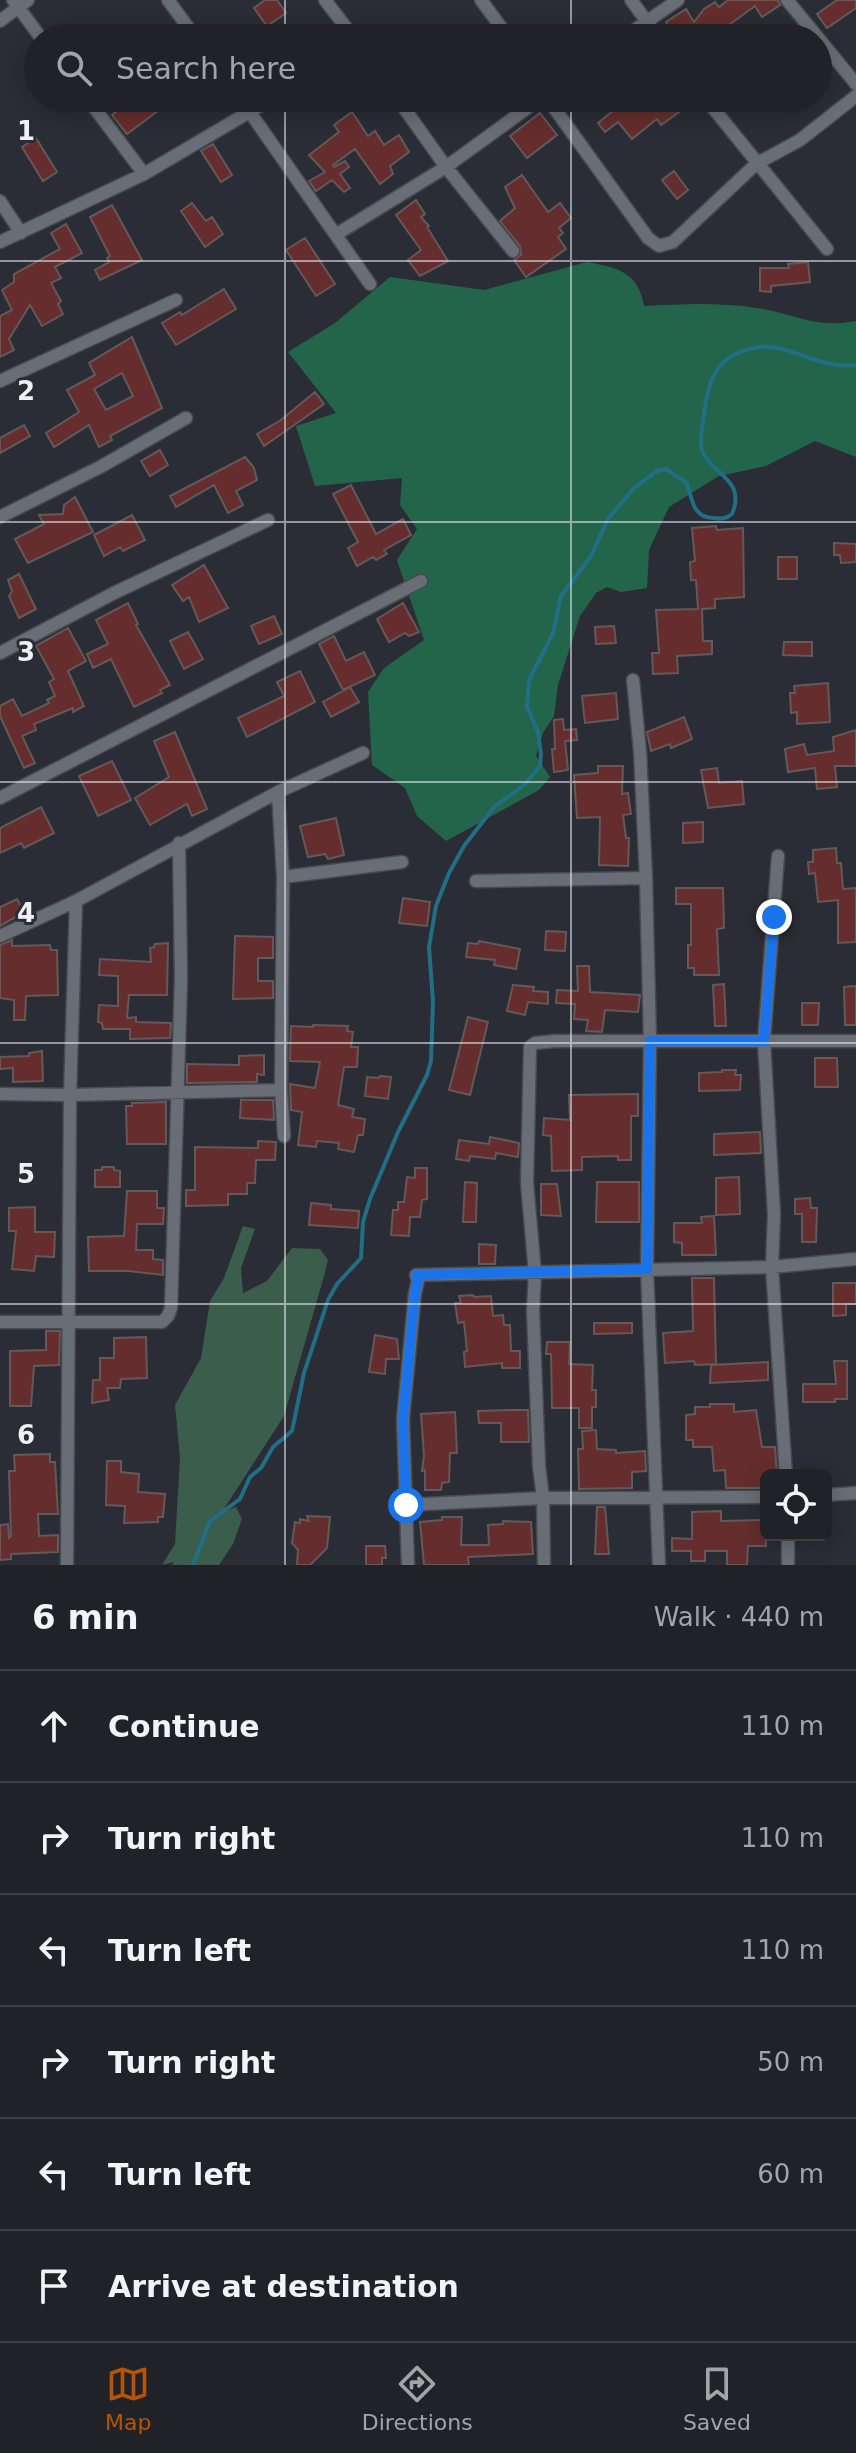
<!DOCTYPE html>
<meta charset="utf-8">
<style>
:root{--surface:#202228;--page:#2d2f34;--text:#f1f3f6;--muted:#a2a4a8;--line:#3d3f45;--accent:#b45309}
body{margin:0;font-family:"DejaVu Sans",sans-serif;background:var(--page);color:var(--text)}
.controls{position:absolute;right:24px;bottom:24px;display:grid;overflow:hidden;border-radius:12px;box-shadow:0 4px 20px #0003}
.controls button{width:72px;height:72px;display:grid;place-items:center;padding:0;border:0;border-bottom:2px solid var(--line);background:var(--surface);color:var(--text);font:40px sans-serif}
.stop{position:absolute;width:24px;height:24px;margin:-18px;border:6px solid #1a73e8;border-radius:50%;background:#fff}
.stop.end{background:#1a73e8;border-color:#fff;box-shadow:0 2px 8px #0008}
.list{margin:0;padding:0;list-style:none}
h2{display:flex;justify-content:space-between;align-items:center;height:104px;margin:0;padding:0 32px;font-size:34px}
h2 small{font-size:26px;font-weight:400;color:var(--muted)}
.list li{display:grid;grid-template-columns:52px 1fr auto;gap:24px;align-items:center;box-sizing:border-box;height:112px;padding:0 32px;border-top:2px solid var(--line)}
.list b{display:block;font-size:30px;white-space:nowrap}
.list em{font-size:26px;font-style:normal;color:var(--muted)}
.icon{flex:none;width:44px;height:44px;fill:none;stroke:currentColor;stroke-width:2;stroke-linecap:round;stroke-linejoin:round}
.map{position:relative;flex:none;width:856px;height:1565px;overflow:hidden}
.search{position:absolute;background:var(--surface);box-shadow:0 4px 20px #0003;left:24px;right:24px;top:24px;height:88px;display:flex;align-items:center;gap:20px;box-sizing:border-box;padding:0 28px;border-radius:44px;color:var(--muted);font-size:30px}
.sheet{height:776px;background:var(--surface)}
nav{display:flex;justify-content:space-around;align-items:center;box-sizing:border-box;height:112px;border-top:2px solid var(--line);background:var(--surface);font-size:22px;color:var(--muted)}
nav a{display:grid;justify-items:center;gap:4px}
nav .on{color:var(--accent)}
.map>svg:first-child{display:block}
.green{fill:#3b5d4c}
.forest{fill:#23654a}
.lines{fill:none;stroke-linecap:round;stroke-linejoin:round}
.stream{stroke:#216f86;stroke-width:4}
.building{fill:#652d2d;stroke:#645958;stroke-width:2;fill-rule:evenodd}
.minor-casing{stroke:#484a51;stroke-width:15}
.minor{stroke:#696d76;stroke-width:12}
.route{stroke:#1a73e8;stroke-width:10}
.grid{fill:none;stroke:#eff1f6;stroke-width:2;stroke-opacity:0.55}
.grid-label{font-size:26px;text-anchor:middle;font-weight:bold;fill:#eff1f6;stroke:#2a2d35;stroke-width:6;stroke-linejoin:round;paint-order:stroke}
</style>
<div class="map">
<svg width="856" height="1565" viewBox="0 0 856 1565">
<rect width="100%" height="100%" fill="#2a2d35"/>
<path class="green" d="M243 1226 255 1229 241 1268 243 1293 267 1281 292 1248 320 1249 328 1260 324 1276 284 1416 222 1512 236 1507 242 1519 233 1544 219 1565H172L174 1562 162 1565 175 1544 180 1458 175 1405 201 1358 210 1301 224 1278Z"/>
<path class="forest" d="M587 262C617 268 638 271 644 306 682 304 719 302 757 308 795 314 815 329 856 321V457L815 441 766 466 719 476 669 507 649 550 647 588 621 592 607 587 596 593 580 616 558 685 554 716 543 733 536 756 550 777 539 790 446 841 417 816 405 788 372 765 368 692 384 668 424 640 397 560 417 529 400 505 402 478 315 486 296 426 336 413 288 352 335 323 390 277 484 290Z"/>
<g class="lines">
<path class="stream" d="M193 1565 210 1521 240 1499 250 1477 261 1468 273 1447 292 1431 304 1373 328 1300 337 1284 361 1258 363 1222 370 1199 398 1132 427 1075 431 1061 433 1002 429 947 436 906 449 873 464 846 494 807 524 785 540 766 541 754 538 732 527 707 529 680 553 633 561 596 591 556 608 519 634 488 657 471 666 469 687 483C692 499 693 518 713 518 721 519 726 519 732 514 748 477 706 474 701 446 700 437 703 425 704 415 708 379 716 356 754 348 781 341 810 363 837 365 843 366 850 365 856 365"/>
</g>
<path class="building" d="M265 0H277L286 13 267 26 254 8Z
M728 0H778L780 5 762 17 755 6 711 38H676L666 22 686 9 694 22 704 9 715 2 719 7Z
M837 0H856V8L827 28 817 14Z
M143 98H175L127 134 112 115 122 107 126 109Z
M629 98H684L689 105 661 125 657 119 632 139 618 122 605 132 598 123Z
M352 112 368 136 375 131 384 145 399 135 409 152 390 166 393 174 380 184 355 149 333 165 334 167 345 161 349 167 340 174 350 188 344 192 332 180 316 191 309 181 325 172 309 155 339 132 334 125Z
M540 113 557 135 527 158 510 136Z
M36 138 57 172 43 181 22 147Z
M213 144 232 175 221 182 201 151Z
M674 171 688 190 677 199 662 180Z
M522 175 548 212 560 203 571 218 559 228 563 233 558 237 566 249 526 277 514 260 521 255 520 246 500 221 515 208 505 187Z
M416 200 425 214 421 217 429 226 427 227 448 261 420 276 408 260 421 250 396 215Z
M192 203 206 221 212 217 223 234 205 247 181 211Z
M112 205 142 260 100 280 95 270 109 262 107 258 110 256 90 217Z
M66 224 82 253 55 267 61 278 51 283 61 301 58 304 63 314 42 326 30 305 9 339 14 350 0 357V316L12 310 2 290 14 282V274L60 249 51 233Z
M305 238 335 284 316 296 286 250Z
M808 262 810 282 771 286V292L760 291V268H789L788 264Z
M224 289 236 309 176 345 162 323 180 312 182 315Z
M132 337 162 408 110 436 112 440 99 447 89 425 54 447 46 433 79 412 67 390 95 375 89 363ZM122 373 133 396 106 410 94 389Z
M315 392 324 404 264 446 257 434 281 420Z
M24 425 30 436 0 453V438Z
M160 450 168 465 150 476 141 461Z
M245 457 254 468 257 480 236 491 243 505 228 513 214 485 176 507 170 496Z
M351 485 376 534 403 519 411 535 384 550 387 554 376 560 373 557 357 566 348 548 358 542 333 494Z
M75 497 93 532 28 563 15 539 44 524 39 515 63 514 64 505Z
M132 515 145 540 123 551 120 547 104 556 94 535Z
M716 526 717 530 743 528 744 597 715 599V608L702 609 703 641H712V654L677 656 678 673 653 674 652 653H659L656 610 698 609 696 580H691L690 562 695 561 692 528Z
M834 543 856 544V562L841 563 840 555H834Z
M778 557H797V579H778Z
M204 565 228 608 199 622 189 597 183 601 172 585Z
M19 574 36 609 19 618 9 596 12 591 8 580Z
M128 603 138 624 136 625 170 685 160 690 162 693 134 707 111 659 93 668 87 654 108 644 96 620Z
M403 603 419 632 409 636 405 633 389 642 377 619Z
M274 616 282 634 259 644 251 626Z
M614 626 616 643 596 644 595 627Z
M68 628 86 661 68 671 84 706 73 712V708L34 724 36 730 22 736 35 763 24 768 0 716V706L13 699 22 716 49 703 47 700 55 696 49 682 54 679 36 646Z
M188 632 203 659 184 669 170 641Z
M334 636 346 661 364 652 375 675 343 690 319 644Z
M784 642H812V656L783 655Z
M300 671 315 702 247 737 238 718 284 696 277 682Z
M828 683 830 722 797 724V712L791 713 790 693H795L794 686Z
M350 687 359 702 331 717 323 702Z
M616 693 618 719 585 723 582 696Z
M684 717 692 739 671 748 670 744 651 751 647 732Z
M563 719 564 730 576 729 577 740 565 741 568 770 554 772 552 749H555L554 720Z
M856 730V766H835L837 787 817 789 815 768 788 772 785 749 804 744 807 755 834 751 833 737Z
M175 732 207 809 192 816 187 804 150 825 135 798 169 777 154 741Z
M112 761 131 800 98 816 79 776Z
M598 766H623L622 794 628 793 631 814 623 815 626 838H629L628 866 599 865 600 817 577 818 574 775 598 773Z
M717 768 719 783 742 781 744 804 708 808 701 770Z
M41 807 54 833 24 848 21 843 0 853V828Z
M336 818 344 855 328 859 325 854 308 857 300 826Z
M703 822V842L683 843V823Z
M836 848 837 863H841L843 889 856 888V942L838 943V900L818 902 815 873 809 874 808 862H813V850Z
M676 888H723L724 928 717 929 719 975H694V968H688V945H691V904H676Z
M403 898 430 902 427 926 399 923Z
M17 899 24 912 0 926V907Z
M546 931 566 932 565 951 545 950Z
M235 936 273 937V958H258V981H273V998L233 999Z
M12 940V946L50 945 51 950H57L58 995 26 996 25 1020H14V1000L0 998V945Z
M479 941 520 949 516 969 494 965 495 960 466 957 468 943 478 944Z
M168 943 167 995H129L127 1018 136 1017V1022L171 1023 170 1038 130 1039V1029H103L102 1023 98 1022 99 1005 118 1006V976L99 975 100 959 151 962 150 948 154 947 155 944Z
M577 966H589L590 992 640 995 638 1012 605 1010 602 1032 586 1031 588 1020 574 1019 575 1004 556 1003 557 990 578 991Z
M724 984 726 1026H715L713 985Z
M513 985 534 987 533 991 548 992V1004L528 1002 525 1015 507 1011Z
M856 986V1025H845L844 987Z
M802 1003H819L818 1025H802Z
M468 1017 488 1022 470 1095 449 1090Z
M313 1025 348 1026 347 1031 353 1032 351 1047H358L357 1067H344L338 1105 354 1109 352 1117 365 1119 363 1135H358L354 1152 338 1149 339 1143 317 1141 316 1147 298 1145 302 1112 291 1110 290 1084 315 1088 320 1062 290 1061 291 1026 313 1027Z
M42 1051 43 1081 13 1082V1068L0 1069V1057L29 1056V1053Z
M264 1055V1075L257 1074V1082L187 1083V1064L239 1065V1056Z
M815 1058H837L838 1087H815Z
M722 1070H736L735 1075H741L740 1090 699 1091V1073L722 1072Z
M380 1076 391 1077 388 1099 365 1096 367 1077 379 1078Z
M638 1094V1116H631V1160H618V1156L582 1157V1170L552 1171 551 1136 543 1135 544 1118 570 1120 569 1095Z
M241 1100H273L274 1120 240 1118Z
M166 1102V1144H127L126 1106H132V1103Z
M760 1132 761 1153 714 1155V1134Z
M490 1137 519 1143 518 1157 496 1153 495 1159 470 1156 469 1161 456 1159 459 1140 489 1144Z
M258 1141 276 1142 275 1160H256L255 1183H247V1194H228V1205L186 1206V1190H195V1147L258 1148Z
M102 1167H114V1170L120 1171V1187H95V1170H102Z
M415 1168H427V1199L422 1200 420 1217H410L409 1236 391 1235 393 1210H398V1202H404L407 1177 415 1178Z
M739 1177 740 1214 716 1215V1178Z
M465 1182 477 1183 476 1222H463Z
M597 1182H639V1222H596Z
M541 1184H557L561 1216 541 1215Z
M127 1191H157V1208H164L163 1224H137L136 1250H153V1259L163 1260V1275L128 1271H89L88 1237 124 1236Z
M810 1198 811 1208H817L816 1242H802V1214H795V1199Z
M311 1203 331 1205V1209L359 1211 358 1228 309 1225Z
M35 1207V1232H55L54 1257 36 1256 34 1271 12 1269 16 1231H9V1208Z
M714 1216 716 1255H682V1243L674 1242V1223H702L701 1217Z
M479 1244 496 1245 495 1264H479Z
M692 1278H714L716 1364 695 1365 694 1361 665 1363 663 1333 693 1331Z
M833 1283H856V1304H846V1315L833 1316Z
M473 1295 474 1297 491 1296 493 1316 503 1315 504 1325H510L511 1351H520V1368H502V1363L465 1367 464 1352 467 1351 464 1322 458 1323 455 1303H461L459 1296Z
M594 1323H632V1333L594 1334Z
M46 1331H60L59 1365 34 1366 31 1406H10V1351L46 1350Z
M375 1335 397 1339 399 1359H386L385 1374 369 1372Z
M146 1337 147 1378 121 1379 120 1388H107L109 1400 92 1403 93 1380H100V1358H114V1338Z
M547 1342H570L569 1364 593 1365 592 1390H596V1407H592V1428H579V1408H552L551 1354H546Z
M834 1361H847V1399H835V1402H803V1384H836Z
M768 1362V1380L710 1383 711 1365Z
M710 1404H734V1412L756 1410 762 1447H775L777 1475H766V1488H726L725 1470 714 1471 712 1447H693V1440H686V1415L695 1414V1407H710Z
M508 1410H528L529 1442H501V1423H479L478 1411Z
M455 1412 457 1453H450L449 1482 442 1483 441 1490H425V1470L422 1471 424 1456 421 1414Z
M596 1430 597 1449 616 1450V1453L645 1451 646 1471 632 1472V1488L579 1489 578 1449H583L582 1431Z
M50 1454V1462H55L58 1514H38L39 1536 58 1535V1552L11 1554V1559L0 1560V1525L8 1524 9 1538 11 1536 9 1471H15L14 1455Z
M107 1461H121V1472L139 1474 138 1492 165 1494 163 1517H158V1522L124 1523 125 1506 106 1505Z
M597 1507H605L609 1554H595Z
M721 1511V1521L766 1520V1546H748L747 1565H727V1551H705V1561H691V1551H672V1538L692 1539V1512Z
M307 1516 330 1517 327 1548 310 1565H297L298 1550 292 1543 295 1522 300 1523V1519L309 1521Z
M442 1517H462L461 1545H489L488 1525 503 1524V1521L531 1522 533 1554 468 1557 469 1565H424L420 1522 442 1520Z
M366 1546H385L386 1558H382V1565H366Z"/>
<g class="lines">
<defs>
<path id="minor" d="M13 0 41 38
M168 0 196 38
M325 0 354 38
M481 0 509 38
M631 0 659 38
M787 0 856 84
M0 21 28 0
M623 38 678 0
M87 98 144 174
M240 98 370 284
M397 98 446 167 513 251
M547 98 648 238 659 246 673 242 756 164 800 140 856 96
M705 98 827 249
M0 201 21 233
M337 234 446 167 541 98
M0 242 144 174 273 98
M0 381 176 300
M0 517 102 466 186 418
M0 653 114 593 268 520
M633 680 640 751 646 878 650 1041 647 1269 659 1565
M278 792 283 877 281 1090 284 1136
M0 798 421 581
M778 856 764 1041 774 1214 772 1267 786 1475
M283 877 402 862
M476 881 646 878
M0 936 76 901 278 792 363 753
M0 1094 70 1095 281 1090
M0 1322H162L168 1316 171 1308 181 979 179 843
M826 1495 856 1493
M406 1505 543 1498 766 1497
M788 1535V1565
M67 1565 70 1095 76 901
M408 1565 403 1419 415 1293 418 1281 416 1275 772 1267 856 1259
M544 1565 543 1498 539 1466 533 1310 535 1273 527 1183 530 1047 535 1043 555 1041H856"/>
</defs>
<use href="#minor" class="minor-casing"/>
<use href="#minor" class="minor"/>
</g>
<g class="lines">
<path class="route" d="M406 1505 403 1419 415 1293 418 1281 416 1275 647 1269 650 1041H764L774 917"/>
</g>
<path class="grid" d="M285 0V38M571 0V38M285 98V1565M571 98V1565M0 261H856M0 522H856M0 782H856M0 1043H856M0 1304H856"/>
<g class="grid-label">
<text x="26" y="140">1</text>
<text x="26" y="400">2</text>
<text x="26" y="661">3</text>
<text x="26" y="922">4</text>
<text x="26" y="1183">5</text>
<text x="26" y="1444">6</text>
</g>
</svg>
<div class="controls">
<button><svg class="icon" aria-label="locate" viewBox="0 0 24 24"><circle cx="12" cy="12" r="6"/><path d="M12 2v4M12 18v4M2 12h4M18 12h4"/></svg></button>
</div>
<div class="stop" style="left:406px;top:1505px"></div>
<div class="stop end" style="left:774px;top:917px"></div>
<div class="search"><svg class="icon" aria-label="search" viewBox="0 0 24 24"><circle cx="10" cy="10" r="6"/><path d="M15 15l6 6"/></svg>Search here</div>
</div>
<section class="sheet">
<h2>6 min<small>Walk · 440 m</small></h2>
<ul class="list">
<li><svg class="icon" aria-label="ahead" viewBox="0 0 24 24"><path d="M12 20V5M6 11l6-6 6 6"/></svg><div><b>Continue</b></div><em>110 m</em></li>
<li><svg class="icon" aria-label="right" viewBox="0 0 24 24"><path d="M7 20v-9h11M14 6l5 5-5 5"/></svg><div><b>Turn right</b></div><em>110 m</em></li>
<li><svg class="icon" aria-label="left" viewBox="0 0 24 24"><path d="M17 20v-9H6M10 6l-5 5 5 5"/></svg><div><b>Turn left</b></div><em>110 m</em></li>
<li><svg class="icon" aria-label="right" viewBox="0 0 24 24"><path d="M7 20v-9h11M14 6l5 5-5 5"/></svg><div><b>Turn right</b></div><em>50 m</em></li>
<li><svg class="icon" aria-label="left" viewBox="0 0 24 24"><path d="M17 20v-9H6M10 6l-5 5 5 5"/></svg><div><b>Turn left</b></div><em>60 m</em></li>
<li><svg class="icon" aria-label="arrive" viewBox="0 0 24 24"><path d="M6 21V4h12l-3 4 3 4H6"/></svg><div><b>Arrive at destination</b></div></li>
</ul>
</section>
<nav>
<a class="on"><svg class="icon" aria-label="map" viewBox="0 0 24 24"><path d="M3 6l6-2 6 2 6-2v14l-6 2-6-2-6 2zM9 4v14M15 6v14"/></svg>Map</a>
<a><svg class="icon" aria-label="directions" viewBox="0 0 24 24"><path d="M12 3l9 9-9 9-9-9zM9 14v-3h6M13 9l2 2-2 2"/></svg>Directions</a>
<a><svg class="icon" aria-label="saved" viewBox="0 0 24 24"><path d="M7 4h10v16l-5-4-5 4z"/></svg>Saved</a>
</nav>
